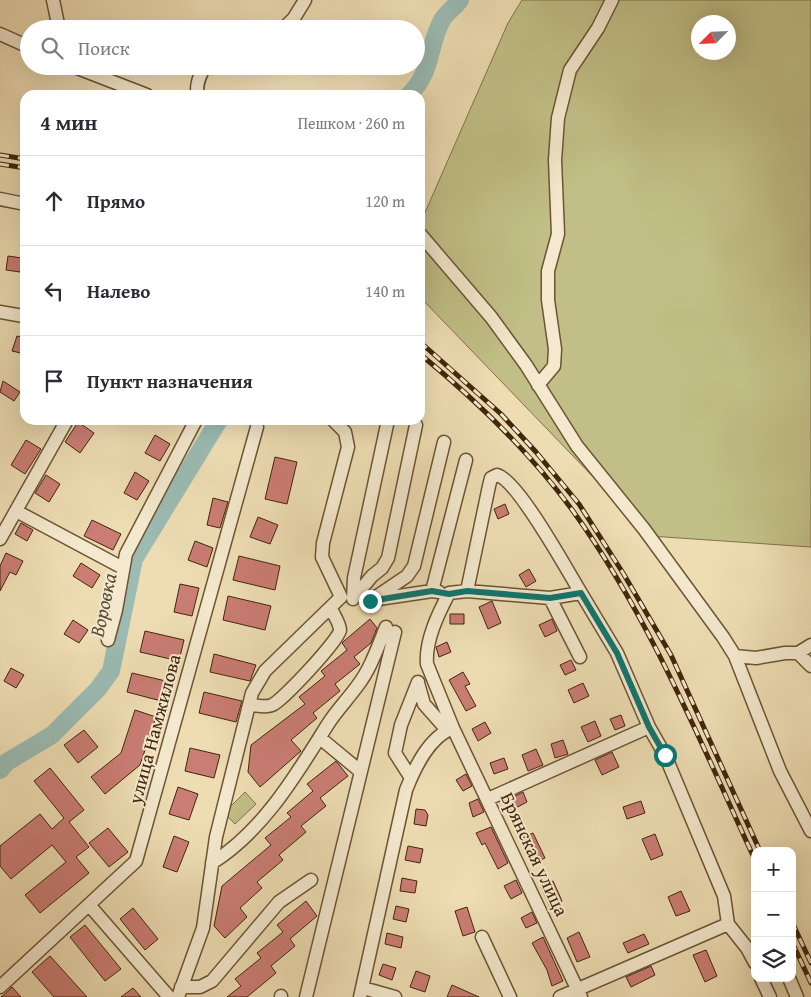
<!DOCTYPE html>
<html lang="ru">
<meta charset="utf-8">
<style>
:root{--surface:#fff;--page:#f7f7f7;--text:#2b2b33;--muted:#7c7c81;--line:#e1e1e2}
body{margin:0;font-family:"Gentium Book Plus",serif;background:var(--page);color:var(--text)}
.controls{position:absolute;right:15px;bottom:15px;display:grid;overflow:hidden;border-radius:10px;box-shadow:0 5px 20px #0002}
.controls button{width:45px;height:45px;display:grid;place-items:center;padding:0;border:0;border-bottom:1px solid var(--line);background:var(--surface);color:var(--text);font:25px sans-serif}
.compass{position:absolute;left:691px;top:15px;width:45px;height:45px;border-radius:50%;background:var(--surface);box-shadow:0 5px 20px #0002;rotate:246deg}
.stop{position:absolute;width:15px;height:15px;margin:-11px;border:4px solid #0f766e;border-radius:50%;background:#fff}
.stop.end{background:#0f766e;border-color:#fff;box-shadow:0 1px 5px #0008}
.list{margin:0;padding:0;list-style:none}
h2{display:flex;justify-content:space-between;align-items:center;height:65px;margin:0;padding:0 20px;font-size:21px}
h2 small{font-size:16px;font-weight:400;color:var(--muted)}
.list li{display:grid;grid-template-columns:32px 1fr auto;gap:15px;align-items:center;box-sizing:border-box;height:90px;padding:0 20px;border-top:1px solid var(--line)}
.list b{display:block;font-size:19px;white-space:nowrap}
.list em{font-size:16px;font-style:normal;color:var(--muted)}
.icon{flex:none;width:28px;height:28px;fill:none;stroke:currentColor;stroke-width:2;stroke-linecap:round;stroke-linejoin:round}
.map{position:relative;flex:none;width:811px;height:997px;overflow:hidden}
.search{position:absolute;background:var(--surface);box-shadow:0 5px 20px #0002;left:20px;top:20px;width:405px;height:55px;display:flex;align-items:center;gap:12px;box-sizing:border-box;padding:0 18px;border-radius:28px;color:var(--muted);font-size:19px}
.panel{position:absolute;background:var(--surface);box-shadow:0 5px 20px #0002;left:20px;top:90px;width:405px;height:335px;border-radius:15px}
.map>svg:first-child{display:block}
.green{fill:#c1bf87;stroke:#817249;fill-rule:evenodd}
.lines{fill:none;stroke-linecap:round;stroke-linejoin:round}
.river{stroke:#9bbbb3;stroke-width:18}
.building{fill:#ca7d74;stroke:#41260b}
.minor-casing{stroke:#6c5435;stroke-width:15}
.minor{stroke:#f4e9ce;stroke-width:12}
.rail-casing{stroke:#41260b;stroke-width:5}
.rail{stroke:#f4e9ce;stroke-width:3;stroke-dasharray:9;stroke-linecap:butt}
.route{stroke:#0f766e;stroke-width:6}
.labels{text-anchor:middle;stroke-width:4;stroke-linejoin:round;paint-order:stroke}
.street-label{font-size:19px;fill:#41260b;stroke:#f4e9ce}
.water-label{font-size:20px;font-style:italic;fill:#584b35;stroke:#f4e9ce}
</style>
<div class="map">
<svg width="811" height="997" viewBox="0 0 811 997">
<rect width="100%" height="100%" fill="#eeddb3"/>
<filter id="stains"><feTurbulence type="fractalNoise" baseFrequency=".004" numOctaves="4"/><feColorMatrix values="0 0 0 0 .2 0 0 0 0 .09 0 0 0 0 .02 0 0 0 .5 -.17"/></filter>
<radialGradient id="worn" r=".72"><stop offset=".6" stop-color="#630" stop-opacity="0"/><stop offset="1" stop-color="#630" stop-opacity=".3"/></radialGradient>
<path class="green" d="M522 0H811V547L650 536 420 297V224L508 23ZM698 22H728V52H698Z
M245 792 256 804 235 824 224 813Z"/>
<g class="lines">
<path class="river" d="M409 95C434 69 427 48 442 20 446 13 455 7 460 0
M0 770 7 762 52 735 98 689 111 671 134 559 219 420"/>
</g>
<path class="building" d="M8 256 22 258 20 272 6 270Z
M17 336 25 338V354L12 351Z
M3 381 20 392 14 401 0 392Z
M78 422 94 433 80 453 65 442Z
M155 435 170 444 160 461 145 453Z
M26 440 41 449 25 474 11 465Z
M275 457 297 462 287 504 265 499Z
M135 472 149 481 137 500 124 493Z
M46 475 60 484 49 502 35 493Z
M213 498 228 502 220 528 207 525Z
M505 504 509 514 498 519 494 509Z
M258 517 278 525 270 544 250 537Z
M92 520 121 534 113 550 84 536Z
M21 523 33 530 27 541 15 534Z
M195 541 213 548 207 567 188 560Z
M6 553 23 561 16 575 10 572 0 591V566Z
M239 556 280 566 275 590 233 580Z
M81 563 100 575 92 588 73 576Z
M529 569 536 581 526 587 519 575Z
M180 584 199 588 192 616 174 612Z
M228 596 271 606 265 630 223 620Z
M492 601 501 623 488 629 479 607Z
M450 614H464V624H450Z
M370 619 377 628 371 643 354 657 360 664 335 684 340 691 313 713 317 718 291 740 301 751 260 787 248 772 251 745 305 704 299 697 325 676 321 671 347 650 342 643 344 641Z
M552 619 557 631 545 637 539 625Z
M73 620 88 630 79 643 64 634Z
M145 631 184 640 179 661 140 652Z
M447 642 451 652 439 657 436 647Z
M214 654 256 665 250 681 210 672Z
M571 660 576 670 565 675 560 665Z
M11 668 24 675 16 688 4 681Z
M463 672 470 684 465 686 476 706 466 711 449 680Z
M132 673 170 682 165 702 127 692Z
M583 683 589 696 574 703 568 690Z
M204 692 242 701 236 722 199 713Z
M135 710 156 717 140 765 105 794 91 777 121 753Z
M621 715 625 726 615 730 610 719Z
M595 721 601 736 588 742 581 727Z
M485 722 491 733 478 741 472 729Z
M84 730 98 747 78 763 64 745Z
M563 740 568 754 555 758 551 744Z
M190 748 220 755 214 778 185 771Z
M536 749 543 765 528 771 522 755Z
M612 752 619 767 602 775 595 760Z
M504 758 508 769 494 774 490 763Z
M336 761 348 776 320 798 326 806 301 826 306 832 279 855 283 860 257 882 262 888 240 908 247 917 225 938 214 926 222 886 271 845 265 838 291 817 287 813 313 791 307 784Z
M50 768 84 810 69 822 89 847 76 857 89 873 40 913 25 895 66 862 52 845 11 879 0 866V846L40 814 52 829 64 818 34 781Z
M466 774 472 786 463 791 456 780Z
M178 787 198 794 189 820 169 814Z
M523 792 527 802 510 811 505 801Z
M478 799 484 812 473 817 469 803Z
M641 801 645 813 627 819 623 807Z
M416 809 425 810 428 815 426 826 414 824Z
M491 827 508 863 498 869 485 843 482 845 476 833Z
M108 828 128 852 109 867 89 843Z
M533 833 545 858 532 864 520 839Z
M655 834 663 855 651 860 642 839Z
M174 836 189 842 177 872 163 867Z
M408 846 423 849 420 863 405 860Z
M402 878 417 881 415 893 400 891Z
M516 880 522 893 511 899 504 886Z
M553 881 562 901 550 907 541 887Z
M681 891 690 911 676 916 668 897Z
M306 901 317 916 290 939 295 946 271 966 276 973 247 997H227L241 986 235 979 261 958 257 953 283 932 277 925Z
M396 906 409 909 406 922 393 919Z
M467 907 475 932 463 936 455 911Z
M133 908 158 939 145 950 120 919Z
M532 912 537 923 526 928 521 918Z
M85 925 121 969 105 981 70 937Z
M579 932 590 957 577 962 567 938Z
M387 933 403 937 401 948 385 944Z
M644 934 649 944 628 953 623 943Z
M543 937 563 981 552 986 547 970 532 943Z
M706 950 717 976 705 982 693 955Z
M50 956 87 997H54L32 972Z
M383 964 396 968 392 980 379 975Z
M651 966 655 975 631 987 626 977Z
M416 971 430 976 425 992 410 987Z
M452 985 479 997H447Z
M12 987 21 997H1L6 993Z
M133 988 141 997H121Z"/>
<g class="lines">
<defs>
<path id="minor" d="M53 0 59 29
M283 29 294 18 305 0
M0 34 29 47
M72 66 147 95
M198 95C195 85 200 75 205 66
M0 199 25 204
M420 234 491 317 526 365 577 446 644 529 723 637 735 656 780 771 811 831
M0 312 23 316
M538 385 554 366 555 349 548 300V271L558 234 555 160 558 118 570 70 598 28 612 0
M16 511 123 568
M0 539 67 420
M432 591 466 460
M467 591 489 486 491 478 497 475C518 480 568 572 581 593
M550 598 580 657
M353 599 372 576 382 568 388 558 416 425
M353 599 354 578 388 420
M372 600 432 591 439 592
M370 601 407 576 414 566 444 442
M108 640 116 610 126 554 196 420
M798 653 811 666
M735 656 756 658 785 653H798L811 645
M418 683 424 704 447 730
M249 705C256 705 266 708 272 705 282 701 340 639 340 630 340 624 334 615 331 609
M320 738 360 771
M411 778 395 753 401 725 418 682
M488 799 649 727
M212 863C264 830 296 775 328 724 337 710 348 699 358 685 371 668 378 646 386 627
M90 906 169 997
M482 937 510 997
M761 978 770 997
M789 978 797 997
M0 987 136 861 257 427
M181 987H200L212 981 279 902 311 880
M363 988 395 997
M178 997 203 928 216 837 252 693 265 671 341 597 322 557 323 543 348 447 345 432 333 420
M281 997V996
M306 997 395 632
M360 997 406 790C415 767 429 737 453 728
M560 997 728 924
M581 997 453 728 427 664C425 641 438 614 449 593L467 591 550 598 581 593 617 653 649 727 665 755 724 896 728 924 747 948 755 963"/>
</defs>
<use href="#minor" class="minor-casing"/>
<use href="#minor" class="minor"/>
<defs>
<path id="rail" d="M0 155 25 159
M0 164 25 168
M420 342 501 414 536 452 579 504 623 573 671 655 760 851
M420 354C476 400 530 452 573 511 650 618 700 741 755 860
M792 922 811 963
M792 942 811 983"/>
</defs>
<use href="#rail" class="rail-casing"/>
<use href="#rail" class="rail"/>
</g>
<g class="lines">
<path class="route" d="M370 601 432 591 449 594 467 591 550 598 581 593 617 653 649 727 665 755"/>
</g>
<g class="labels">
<g class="street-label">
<text transform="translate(154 729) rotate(-75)" y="7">улица Намжилова</text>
<text transform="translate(535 854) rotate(65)" y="7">Брянская улица</text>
</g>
<g class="water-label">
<text transform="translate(103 605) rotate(-78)" y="7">Воровка</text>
</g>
</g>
<rect width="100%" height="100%" filter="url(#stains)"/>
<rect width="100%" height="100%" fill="url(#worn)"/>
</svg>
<div class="controls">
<button>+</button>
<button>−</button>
<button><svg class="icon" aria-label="layers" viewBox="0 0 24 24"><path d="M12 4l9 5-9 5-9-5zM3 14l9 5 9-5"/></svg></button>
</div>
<svg class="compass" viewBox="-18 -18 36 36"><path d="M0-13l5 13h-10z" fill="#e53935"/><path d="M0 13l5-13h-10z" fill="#7c7c81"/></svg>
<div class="stop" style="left:665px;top:755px"></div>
<div class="stop end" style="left:370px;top:601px"></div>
<div class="search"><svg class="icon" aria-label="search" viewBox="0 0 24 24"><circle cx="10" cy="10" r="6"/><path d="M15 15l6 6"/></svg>Поиск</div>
<section class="panel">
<h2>4 мин<small>Пешком · 260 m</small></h2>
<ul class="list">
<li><svg class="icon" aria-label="ahead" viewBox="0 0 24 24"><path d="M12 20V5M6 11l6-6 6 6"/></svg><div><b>Прямо</b></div><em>120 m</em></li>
<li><svg class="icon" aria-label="left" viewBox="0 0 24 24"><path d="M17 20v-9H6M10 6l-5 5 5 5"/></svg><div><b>Налево</b></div><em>140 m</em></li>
<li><svg class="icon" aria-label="arrive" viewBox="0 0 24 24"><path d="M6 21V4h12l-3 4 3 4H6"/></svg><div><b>Пункт назначения</b></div></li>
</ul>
</section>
</div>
